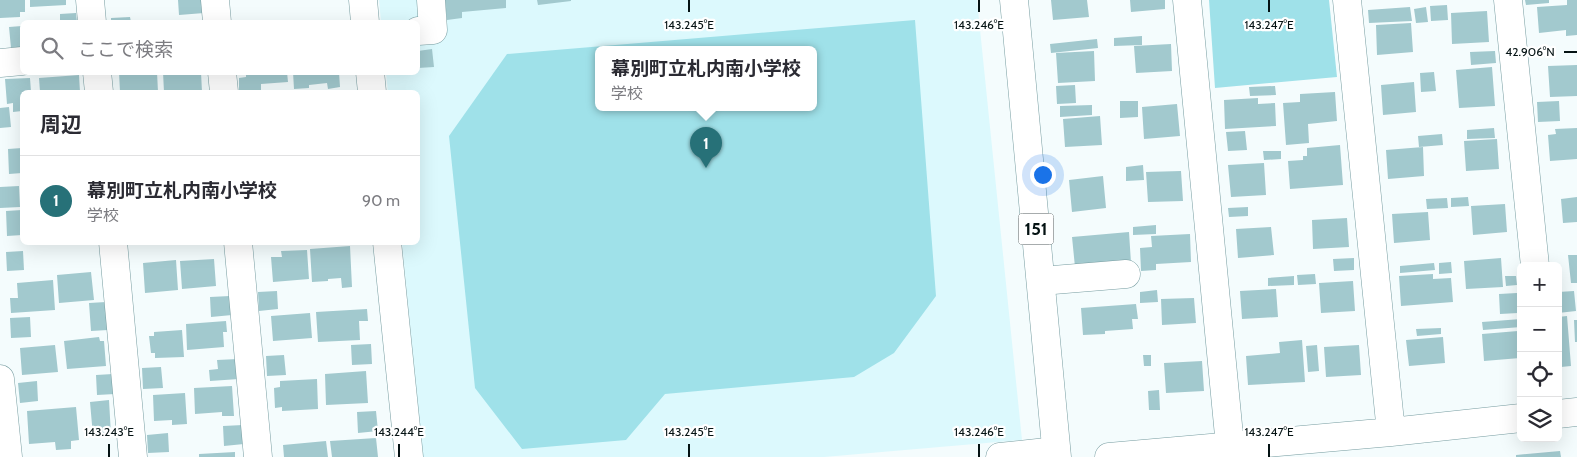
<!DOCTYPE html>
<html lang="ja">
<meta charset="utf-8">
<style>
:root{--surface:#fff;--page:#f7f7f7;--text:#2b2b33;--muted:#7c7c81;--line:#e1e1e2;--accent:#277178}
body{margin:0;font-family:Cabin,"Noto Sans JP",sans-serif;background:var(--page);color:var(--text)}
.controls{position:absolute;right:15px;bottom:15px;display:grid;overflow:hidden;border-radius:8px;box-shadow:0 5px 20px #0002}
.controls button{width:45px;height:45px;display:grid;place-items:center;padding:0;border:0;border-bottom:1px solid var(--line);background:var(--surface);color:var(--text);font:25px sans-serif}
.you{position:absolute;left:1042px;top:174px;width:18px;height:18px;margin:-12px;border:4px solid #fff;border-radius:50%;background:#1a73e8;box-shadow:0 0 0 8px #1a73e833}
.badge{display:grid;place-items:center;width:32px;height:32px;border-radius:50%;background:var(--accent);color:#fff;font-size:16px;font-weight:700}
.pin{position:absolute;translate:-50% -41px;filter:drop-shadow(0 1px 2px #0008)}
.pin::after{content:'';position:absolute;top:26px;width:18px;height:15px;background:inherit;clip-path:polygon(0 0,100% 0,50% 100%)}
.popup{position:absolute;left:595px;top:46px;width:222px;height:65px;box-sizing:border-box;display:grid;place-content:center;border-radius:8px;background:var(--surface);filter:drop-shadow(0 1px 4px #0005);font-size:16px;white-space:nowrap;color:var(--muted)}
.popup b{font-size:19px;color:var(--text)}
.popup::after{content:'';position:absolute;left:50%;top:100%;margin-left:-10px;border:10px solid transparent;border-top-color:var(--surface)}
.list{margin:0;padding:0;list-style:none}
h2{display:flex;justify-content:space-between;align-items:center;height:65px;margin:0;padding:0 20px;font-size:21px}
h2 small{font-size:16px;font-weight:400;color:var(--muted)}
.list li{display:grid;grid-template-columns:32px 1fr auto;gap:15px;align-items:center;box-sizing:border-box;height:90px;padding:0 20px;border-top:1px solid var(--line)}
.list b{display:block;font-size:19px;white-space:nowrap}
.list p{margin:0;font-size:16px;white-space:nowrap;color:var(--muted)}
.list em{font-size:16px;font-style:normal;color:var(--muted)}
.icon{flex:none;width:28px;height:28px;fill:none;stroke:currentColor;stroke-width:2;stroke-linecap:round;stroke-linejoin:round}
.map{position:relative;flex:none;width:1577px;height:457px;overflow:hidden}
.search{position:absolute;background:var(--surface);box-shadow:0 5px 20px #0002;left:20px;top:20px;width:400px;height:55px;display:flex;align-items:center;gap:12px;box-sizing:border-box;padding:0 18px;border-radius:8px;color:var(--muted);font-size:19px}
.panel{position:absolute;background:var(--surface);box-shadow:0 5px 20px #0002;left:20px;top:90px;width:400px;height:155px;border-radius:8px}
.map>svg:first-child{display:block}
.built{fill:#dcf9fd;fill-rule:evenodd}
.green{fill:#9fe1e9;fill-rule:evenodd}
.building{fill:#a2c9ce}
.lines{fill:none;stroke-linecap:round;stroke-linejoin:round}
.minor-casing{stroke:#779da1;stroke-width:29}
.major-casing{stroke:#779da1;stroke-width:29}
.minor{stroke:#fff;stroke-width:28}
.major{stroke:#fff;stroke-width:28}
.ticks{fill:none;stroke:#041213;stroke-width:2}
.labels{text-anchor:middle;stroke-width:4.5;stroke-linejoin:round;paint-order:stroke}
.shield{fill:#fff;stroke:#4f595a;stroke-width:1}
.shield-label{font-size:18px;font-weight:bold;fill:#041213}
.ticks-label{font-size:12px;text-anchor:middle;fill:#041213;stroke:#fff;stroke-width:4.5;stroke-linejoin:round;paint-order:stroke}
</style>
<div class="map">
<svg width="1577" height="457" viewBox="0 0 1577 457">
<rect width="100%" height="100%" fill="#f4fcfd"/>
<path class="built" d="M379 0H977L1022 440 824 457H423L402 243 418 242V92H388L386 73 418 72V22H381ZM598 49H814V107H598Z"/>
<path class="green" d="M1209 0H1329L1337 77 1215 88Z
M915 20 936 296 894 353 854 377 665 394 626 440 522 449 475 388 449 136 507 54ZM598 49H814V107H598Z"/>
<path class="building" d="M0 0H25V12H20V17L0 18Z
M30 0H66V5L30 7Z
M178 0H203L204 13 179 15Z
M445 0H506V8L462 12V18L447 20Z
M537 0H571V1L538 5Z
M1051 0H1087L1089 17 1053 20Z
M1130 0H1165V9L1131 12Z
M1525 0H1549V3L1526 5Z
M1567 0H1577V35L1566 36V30L1539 33 1537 7 1567 5Z
M1447 5 1448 20 1431 21 1430 6Z
M1410 7 1412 21 1369 23 1368 10Z
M1426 7 1428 22 1416 23 1414 9Z
M1487 11 1489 42 1452 44 1451 13Z
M76 13 77 22H60V14Z
M130 17 131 22H111V18Z
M1411 23 1413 52 1377 55 1376 25Z
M22 26V47L11 48 9 27Z
M1142 36V45L1114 46V38Z
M1097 39 1098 48 1051 53 1050 44Z
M1171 44 1172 71 1136 73 1134 46Z
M432 49 434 67 418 68V51Z
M1094 51 1095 81 1058 83 1056 53Z
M1495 51 1496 63 1471 65 1470 52Z
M1577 65V96L1550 97 1548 66Z
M1492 67 1495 106 1459 108 1456 70Z
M119 72H157L158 92H120Z
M163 72H201L202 92H164Z
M246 72H287L288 82 261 84V92H239V78L246 77Z
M293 72H339L340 87 328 89 327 83 309 85V88L294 89Z
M1434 72 1436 91 1421 92 1420 73Z
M79 75 80 92H40L39 78Z
M30 78 31 92H22V111L13 112V103L7 104 5 79Z
M1414 82 1416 112 1383 115 1381 85Z
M1075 85 1076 103 1057 104 1056 86Z
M1275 86 1276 95 1250 96 1249 87Z
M1335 92 1337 121 1308 124 1309 143 1286 145 1283 103 1300 102V94Z
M1258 98V104L1275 103 1276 126 1225 129 1224 100Z
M1120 101H1138V117L1120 118Z
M1559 101 1560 121 1538 122 1537 102Z
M1177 104 1180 136 1144 139 1142 107Z
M1092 105V115L1060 117V106Z
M9 107 11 127 0 128V108Z
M1100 116 1102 145 1065 147 1063 119Z
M1494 128 1495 138 1467 139V130Z
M1577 128V159L1550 161 1548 135 1556 134 1555 129Z
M1245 131 1247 150 1228 151 1226 132Z
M1442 134 1443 145 1419 147 1418 136Z
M1497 139 1499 169 1466 171 1464 141Z
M1340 145 1343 185 1290 189 1288 161 1303 160V156H1307V148Z
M1423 147 1424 176 1388 179 1386 150Z
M22 148V173L9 174 8 149Z
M1263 151H1281V159L1264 160Z
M1264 163 1266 195 1231 197 1228 165Z
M1143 165 1144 180 1126 181V167Z
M1181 171 1183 201 1148 202 1146 172Z
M1103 176 1106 208 1072 212 1069 180Z
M19 186 20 207 0 208V187Z
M1468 197 1469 206 1451 207V198Z
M1577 197V222L1563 223 1561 199Z
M1447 198 1448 208 1427 209 1426 199Z
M1505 204 1507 232 1473 235 1471 206Z
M1248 207V216L1229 217 1228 208Z
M22 210V235L7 236 6 211Z
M1428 212 1430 240 1394 243 1392 214Z
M1347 218 1349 247 1313 249 1312 220Z
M1156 225V234L1133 235V227Z
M1271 227 1274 255 1238 258 1236 229Z
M1129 232 1131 263 1075 267 1072 237Z
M1190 234 1191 262 1156 264V270L1141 271 1140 248 1152 247 1151 236Z
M350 246 352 287 342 288 341 278 328 279V281L312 282 310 249Z
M307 250 309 279 273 282 271 257H282L281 251Z
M23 251 24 270 7 271 6 252Z
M1568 255H1577V283H1571Z
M1354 258V270L1334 271 1333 259Z
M1501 258 1503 287 1466 289 1464 261Z
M214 259 216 286 182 289 180 261Z
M176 260 178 290 145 293 143 263Z
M1451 262 1452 273 1439 274V263Z
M1434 263 1435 270 1400 273V266Z
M91 272 94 300 59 303 57 275Z
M1315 274 1316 284 1298 285 1297 275Z
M1433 274V279L1451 278 1453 302 1401 306 1399 276Z
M1294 276V285L1268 286V278Z
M1505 276H1516L1517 285 1506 286Z
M53 280 55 310 11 313 10 298H18L17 283Z
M1353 281 1355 311 1321 313 1319 283Z
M1276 289 1278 317 1242 319 1240 291Z
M1157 290 1158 302 1140 303V292Z
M277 291 278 309 259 311 258 292Z
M1574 291 1576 311 1558 313V292Z
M1517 293 1518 313 1500 314 1499 294Z
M230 296 232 315 211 317 210 297Z
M1194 298 1196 323 1162 325 1161 299Z
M106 302 108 330 91 331 89 303Z
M1136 304 1138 319H1132L1133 329 1105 331V334L1083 335 1081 308Z
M367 309 368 321H359L360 340 318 342 316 312Z
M310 313 312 338 273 341 271 316Z
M1567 316 1571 366 1561 367 1558 317Z
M30 317 31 337 11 338 10 318Z
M1521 319V327L1483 330 1482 322Z
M1574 320H1577V342H1575Z
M226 321 227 332H223L224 347 187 350 186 324Z
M1441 328V334L1417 336 1416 329Z
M182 330 184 357 155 358V353H151L149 336H154V332Z
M1518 331 1520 358 1484 361 1482 334Z
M99 337 100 341H104L106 366 67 369 64 341Z
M1443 337 1445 363 1409 366 1406 340Z
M1302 340 1305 382 1248 385 1246 356 1280 353 1279 342Z
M371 344 372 364 352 365 351 345Z
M55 345 58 372 22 375 20 348Z
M1317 345 1319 371 1308 372 1306 346Z
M1359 345 1361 375 1326 377 1324 347Z
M284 355 286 375 267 376 266 356Z
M1143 355H1151V366H1144Z
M238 359 239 379 210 381 209 370 218 369 217 360Z
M1202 361 1204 391 1166 393 1164 363Z
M161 367 163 388 143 389 142 368Z
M366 371 368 403 326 405 325 374Z
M113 374 115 394 97 395 96 375Z
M317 379 318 409 282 411V407L275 408 274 388 280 387V381Z
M37 381 38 401 20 403 18 383Z
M232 386 234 416H222V412L195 414 194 388Z
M1159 390 1160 410H1149L1148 391Z
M185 393 187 424 172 425V420L154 421 153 395Z
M109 400 111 435 93 436 90 402Z
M76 407 79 440 71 441V449L56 450 55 442 29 444 27 411Z
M376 411 378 431 358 433 357 412Z
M243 425 244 444 224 446 223 426Z
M168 433 169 452 148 453 147 435Z
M376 438 378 457H332L330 441Z
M326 441 328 457H284L283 445Z
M1560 451 1561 457H1516V455Z
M235 452V457H199V454Z"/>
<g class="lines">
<defs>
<path id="minor" d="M90 0 92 22
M215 0 217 22
M363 0 365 22
M1187 0 1230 446
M1347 0 1391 432
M1508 0 1535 266
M418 31 433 30 431 0
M0 63 22 61
M97 72 99 92
M222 72 224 92
M370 72 372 92
M113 242 133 457
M238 242 258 457
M387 242 409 457
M1041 281 1126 274
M0 379 8 457
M1558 414 1577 412
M1000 457 1056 451
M1109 457 1391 432 1521 418"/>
<path id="major" d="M1014 0 1057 457"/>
</defs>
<use href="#minor" class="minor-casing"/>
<use href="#major" class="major-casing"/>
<use href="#minor" class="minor"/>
<use href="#major" class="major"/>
</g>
<path class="ticks" d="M689 0V12M979 0V12M1269 0V12M1564 52H1577M109 444V457M399 444V457M689 444V457M979 444V457M1269 444V457"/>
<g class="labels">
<rect class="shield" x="1018.5" y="213.5" width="35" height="31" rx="4"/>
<g class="shield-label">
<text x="1036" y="235">151</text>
</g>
</g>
<g class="ticks-label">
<text x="689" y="29">143.245°E</text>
<text x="979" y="29">143.246°E</text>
<text x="1269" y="29">143.247°E</text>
<text x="1530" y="56">42.906°N</text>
<text x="109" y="436">143.243°E</text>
<text x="399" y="436">143.244°E</text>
<text x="689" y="436">143.245°E</text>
<text x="979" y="436">143.246°E</text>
<text x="1269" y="436">143.247°E</text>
</g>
</svg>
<div class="controls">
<button>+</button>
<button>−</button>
<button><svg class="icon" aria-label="locate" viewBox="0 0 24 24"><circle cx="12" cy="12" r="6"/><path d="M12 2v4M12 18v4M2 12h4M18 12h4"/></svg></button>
<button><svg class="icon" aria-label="layers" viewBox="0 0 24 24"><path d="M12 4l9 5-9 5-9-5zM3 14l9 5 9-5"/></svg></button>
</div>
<div class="you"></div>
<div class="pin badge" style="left:706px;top:168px">1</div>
<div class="popup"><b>幕別町立札内南小学校</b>学校</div>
<div class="search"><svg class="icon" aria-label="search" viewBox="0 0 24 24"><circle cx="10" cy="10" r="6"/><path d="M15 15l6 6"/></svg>ここで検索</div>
<section class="panel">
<h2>周辺<small></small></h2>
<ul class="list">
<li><span class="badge">1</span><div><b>幕別町立札内南小学校</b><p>学校</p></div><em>90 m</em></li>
</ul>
</section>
</div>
